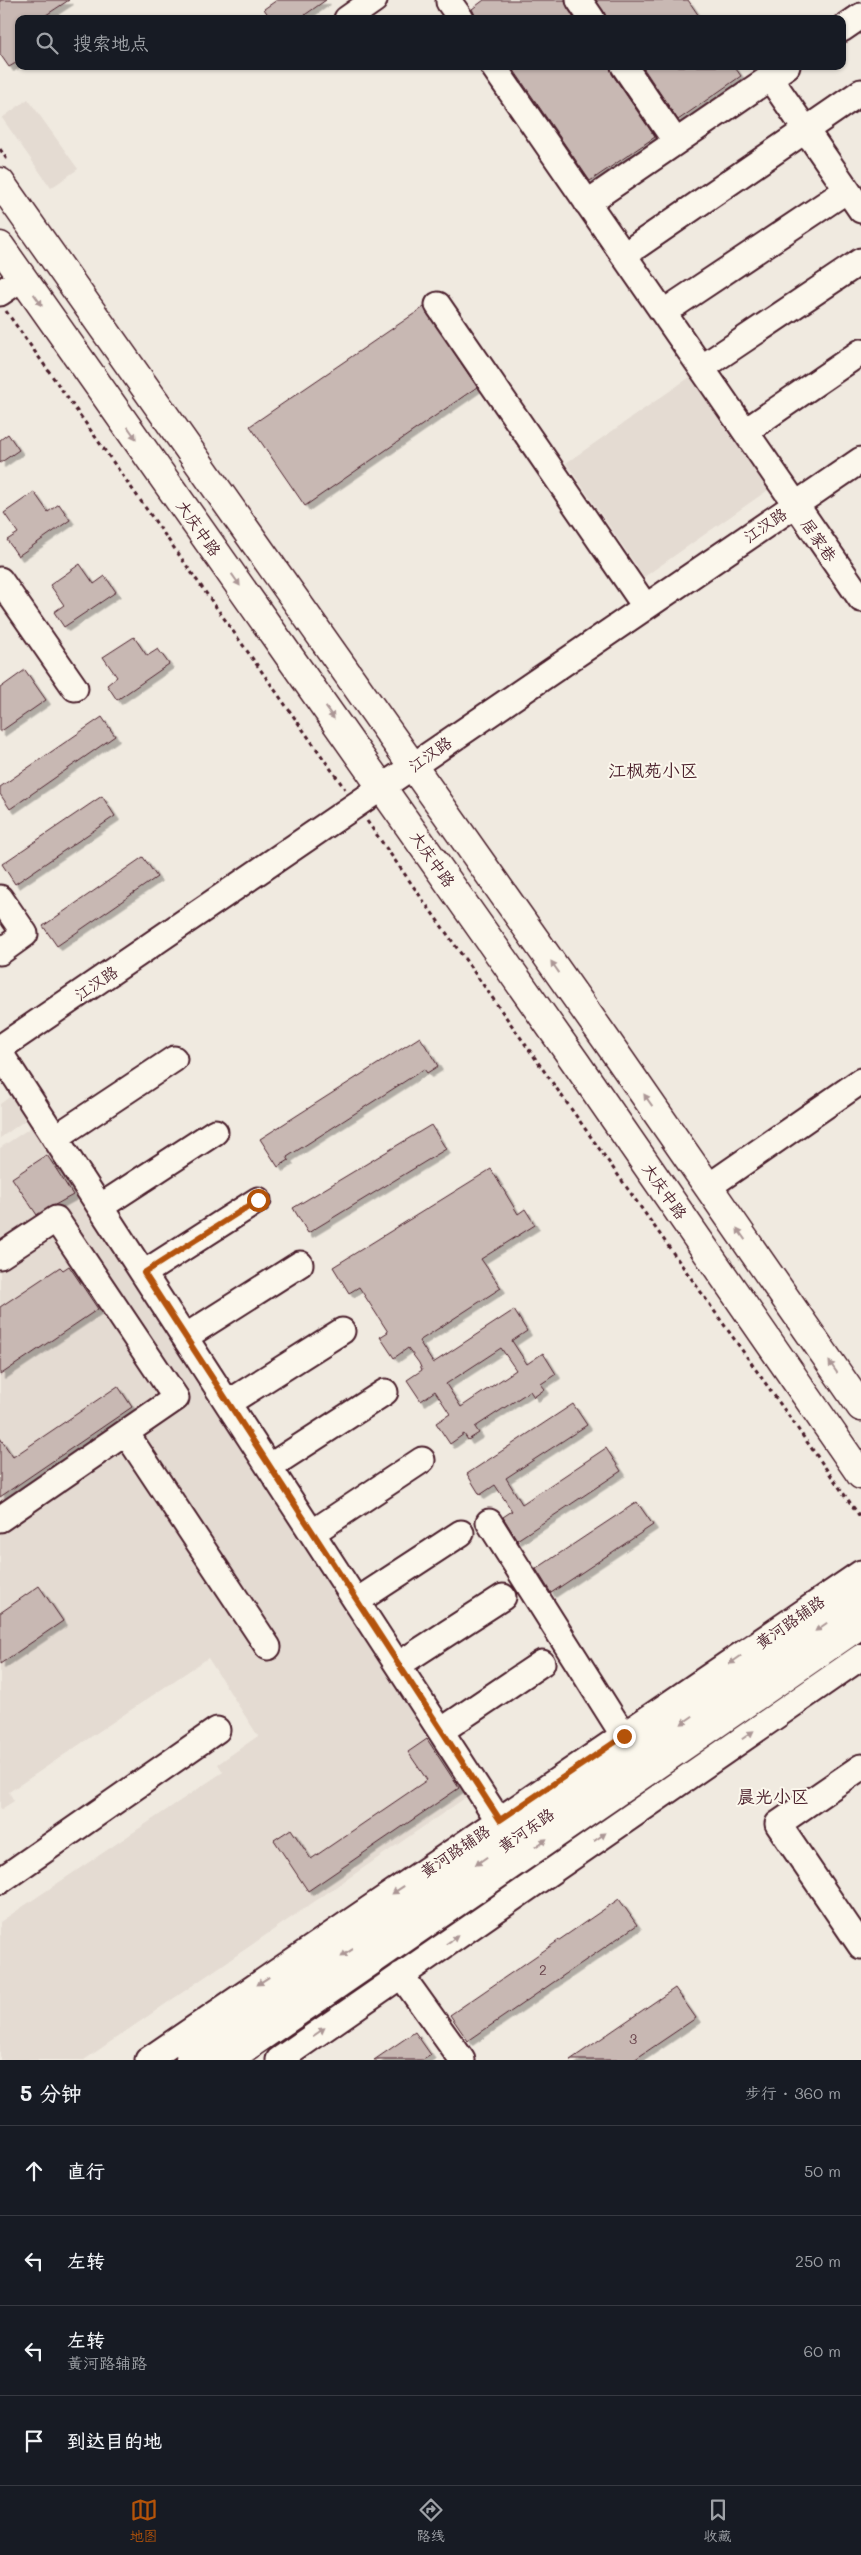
<!DOCTYPE html>
<html lang="zh">
<meta charset="utf-8">
<style>
:root{--surface:#171b24;--page:#242831;--text:#f1f3f6;--muted:#9ea1a6;--line:#363941;--accent:#b45309}
body{margin:0;font-family:Mali,"LXGW WenKai TC",sans-serif;background:var(--page);color:var(--text)}
.stop{position:absolute;width:15px;height:15px;margin:-11px;border:4px solid #b45309;border-radius:50%;background:#fff}
.stop.end{background:#b45309;border-color:#fff;box-shadow:0 1px 5px #0008}
.list{margin:0;padding:0;list-style:none}
h2{display:flex;justify-content:space-between;align-items:center;height:65px;margin:0;padding:0 20px;font-size:21px}
h2 small{font-size:16px;font-weight:400;color:var(--muted)}
.list li{display:grid;grid-template-columns:32px 1fr auto;gap:15px;align-items:center;box-sizing:border-box;height:90px;padding:0 20px;border-top:1px solid var(--line)}
.list b{display:block;font-size:19px;white-space:nowrap}
.list p{margin:0;font-size:16px;white-space:nowrap;color:var(--muted)}
.list em{font-size:16px;font-style:normal;color:var(--muted)}
.icon{flex:none;width:28px;height:28px;fill:none;stroke:currentColor;stroke-width:2;stroke-linecap:round;stroke-linejoin:round}
.map{position:relative;flex:none;width:861px;height:2060px;overflow:hidden}
.search{position:absolute;background:var(--surface);box-shadow:0 1px 4px #0004;left:15px;right:15px;top:15px;height:55px;display:flex;align-items:center;gap:12px;box-sizing:border-box;padding:0 18px;border-radius:10px;color:var(--muted);font-size:19px}
.sheet{height:425px;background:var(--surface)}
nav{display:flex;justify-content:space-around;align-items:center;box-sizing:border-box;height:70px;border-top:1px solid var(--line);background:var(--surface);font-size:14px;color:var(--muted)}
nav a{display:grid;justify-items:center;gap:2px}
nav .on{color:var(--accent)}
.map>svg:first-child{display:block}
.built{fill:#e4dbd2}
.building{fill:#c8b8b3;stroke:#4a1f2b;fill-rule:evenodd;filter:url(#shadow)}
.lines{fill:none;stroke-linecap:round;stroke-linejoin:round}
.minor-casing{stroke:#4a1f2b;stroke-width:29}
.major-casing{stroke:#4a1f2b;stroke-width:31}
.path{stroke:#4a1f2b;stroke-width:3;stroke-dasharray:4 4;stroke-linecap:butt}
.minor{stroke:#fbf7ec;stroke-width:25}
.major{stroke:#fbf7ec;stroke-width:28}
.oneway{fill:#ab9695}
.route{stroke:#b45309;stroke-width:6}
.labels{text-anchor:middle;stroke-width:4;stroke-linejoin:round;paint-order:stroke}
.number-label{font-size:14px;fill:#6a454d}
.street-label{font-size:16px;fill:#4a1f2b;stroke:#fbf7ec}
.neighbourhood-label{font-size:18px;fill:#4a1f2b;stroke:#fbf7ec}
</style>
<div class="map">
<svg width="861" height="2060" viewBox="0 0 861 2060">
<defs>
<filter id="shadow"><feDropShadow dx="4.5" dy="4.5" stdDeviation="0" flood-color="#0004"/></filter>
</defs>
<rect width="100%" height="100%" fill="#f0eae0"/>
<filter id="ink" filterUnits="userSpaceOnUse"><feTurbulence type="fractalNoise" baseFrequency=".02" numOctaves="2"/><feDisplacementMap in="SourceGraphic" scale="10" xChannelSelector="R" yChannelSelector="G"/><feConvolveMatrix kernelMatrix="1 2 1 2 8 2 1 2 1" color-interpolation-filters="sRGB"/></filter>
<g filter="url(#ink)">
<path class="built" d="M28 99 78 169 51 188 2 118Z
M690 377 768 490 644 577 566 463Z
M12 1095 27 1119 0 1138V1104Z
M33 1126 468 1796 84 2060H0V1922L223 1772 218 1764 258 1736 208 1658 9 1792 14 1801 0 1810V1148Z"/>
<path class="building" d="M0 0H69L40 19H19V61L9 67 0 54Z
M277 0H326L299 19H271L264 9Z
M484 0H565L574 19H477L472 9Z
M596 0H688L701 19H606Z
M511 66H610L612 74 655 137 590 181Z
M642 66H734L741 76 678 120Z
M424 307 477 387 305 506 250 426Z
M8 434 19 450 0 463V440Z
M34 492 48 512 59 504 70 520 18 556 7 540 18 533 4 513Z
M80 564 94 584 105 576 116 592 64 627 54 612 64 605 50 585Z
M134 637 147 656 158 649 169 664 117 700 107 685 117 677 103 657Z
M25 670 46 700 0 732V688Z
M102 717 115 736 10 809 0 794V787Z
M102 796 115 816 15 884 2 864Z
M143 857 157 877 57 946 43 926Z
M420 1037 438 1066 427 1073 424 1069 287 1157 289 1160 278 1167 260 1139Z
M431 1125 446 1149 308 1233 293 1208Z
M47 1155 73 1195 37 1215 12 1178Z
M491 1169 518 1214 525 1209 535 1225 481 1259 501 1288 419 1341 433 1363 514 1310 527 1331 512 1341 527 1364 543 1353 556 1374 541 1384 545 1389 534 1397 530 1391 475 1427 479 1433 468 1440 464 1434 450 1444 436 1423 450 1414 435 1391 421 1401 407 1380 422 1370 419 1363 408 1348 394 1358 380 1337 388 1332 359 1287 349 1293 333 1267ZM501 1348 516 1370 461 1407 446 1384Z
M69 1266 98 1309 0 1375V1307L60 1267 63 1270Z
M118 1386 132 1407 0 1497V1438L13 1457Z
M573 1404 587 1425 506 1478 522 1504 606 1448 621 1471 517 1540 503 1517 512 1511 495 1485 480 1495 467 1474Z
M637 1502 653 1525 551 1593 536 1569Z
M39 1586 63 1621 0 1664V1613Z
M427 1739 459 1788 308 1891 274 1840 291 1829 311 1859 427 1780 408 1752Z
M619 1899 637 1925 468 2041 450 2015Z
M675 1988 696 2018 634 2060H570Z
M415 2032 431 2055 423 2060H374Z"/>
<g class="lines">
<defs>
<path id="minor" d="M579 0 592 19
M449 2 461 19
M347 19 374 0
M842 29 861 16
M493 66 861 599
M624 66 676 142
M770 78 861 210
M587 203 787 66
M637 246 861 92
M0 293 22 278
M676 304 847 190
M438 305 645 606
M712 361 861 261
M756 424 861 352
M0 580 75 688
M0 898 25 934 0 952
M0 1048 861 460
M0 1053 499 1821
M55 1138 174 1059
M708 1187 861 1081
M100 1207 215 1132
M0 1256 56 1219 176 1398 0 1519
M144 1273 258 1200
M185 1337 300 1264
M228 1403 342 1331
M126 1433 268 1647
M269 1467 385 1392
M489 1522 624 1736
M312 1533 422 1460
M357 1601 461 1533
M398 1665 503 1597
M441 1731 542 1663
M861 1767 778 1824 861 1946
M0 1881 217 1730
M401 1975 462 2060
M148 2060 861 1573
M279 2060 861 1657"/>
<path id="major" d="M0 182 607 1041 861 1407
M0 246 576 1063 861 1475
M190 2060 861 1600
M227 2060 861 1624"/>
</defs>
<use href="#minor" class="minor-casing"/>
<use href="#major" class="major-casing"/>
<path class="path" d="M0 149 8 161
M6 311 345 789
M367 821 861 1518"/>
<use href="#minor" class="minor"/>
<use href="#major" class="major"/>
</g>
<defs><path id="oneway-solid" d="M-6-.8H1V-3.2L6.5 0L1 3.2V.8H-6Z" transform="scale(1.25)"/></defs>
<g class="oneway">
<use href="#oneway-solid" transform="translate(38 300) rotate(55)"/>
<use href="#oneway-solid" transform="translate(132 433) rotate(55)"/>
<use href="#oneway-solid" transform="translate(236 580) rotate(55)"/>
<use href="#oneway-solid" transform="translate(330 713) rotate(55)"/>
<use href="#oneway-solid" transform="translate(555 967) rotate(-125)"/>
<use href="#oneway-solid" transform="translate(648 1100) rotate(-125)"/>
<use href="#oneway-solid" transform="translate(741 1234) rotate(-125)"/>
<use href="#oneway-solid" transform="translate(833 1367) rotate(-125)"/>
<use href="#oneway-solid" transform="translate(821 1627) rotate(145)"/>
<use href="#oneway-solid" transform="translate(735 1660) rotate(145)"/>
<use href="#oneway-solid" transform="translate(687 1720) rotate(145)"/>
<use href="#oneway-solid" transform="translate(748 1735) rotate(-35)"/>
<use href="#oneway-solid" transform="translate(600 1837) rotate(-35)"/>
<use href="#oneway-solid" transform="translate(541 1843) rotate(-35)"/>
<use href="#oneway-solid" transform="translate(481 1861) rotate(145)"/>
<use href="#oneway-solid" transform="translate(398 1890) rotate(146)"/>
<use href="#oneway-solid" transform="translate(452 1940) rotate(-35)"/>
<use href="#oneway-solid" transform="translate(347 1953) rotate(146)"/>
<use href="#oneway-solid" transform="translate(263 1981) rotate(146)"/>
<use href="#oneway-solid" transform="translate(319 2032) rotate(-35)"/>
</g>
</g>
<g class="lines" filter="url(#ink)">
<path class="route" d="M258 1200 144 1273 500 1820 624 1736"/>
</g>
<g class="labels">
<g class="number-label">
<text x="543" y="1975">2</text>
<text x="633" y="2044">3</text>
</g>
<g class="street-label">
<text transform="translate(765 525) rotate(-34)" y="6">江汉路</text>
<text transform="translate(199 528) rotate(55)" y="6">大庆中路</text>
<text transform="translate(819 540) rotate(55)" y="6">居家巷</text>
<text transform="translate(430 754) rotate(-35)" y="6">江汉路</text>
<text transform="translate(433 859) rotate(55)" y="6">大庆中路</text>
<text transform="translate(96 983) rotate(-34)" y="6">江汉路</text>
<text transform="translate(665 1191) rotate(55)" y="6">大庆中路</text>
<text transform="translate(790 1622) rotate(-35)" y="6">黄河路辅路</text>
<text transform="translate(526 1830) rotate(-35)" y="6">黄河东路</text>
<text transform="translate(455 1851) rotate(-34)" y="6">黄河路辅路</text>
</g>
<g class="neighbourhood-label">
<text x="653" y="777">江枫苑小区</text>
<text x="773" y="1803">晨光小区</text>
</g>
</g>
</svg>
<div class="stop" style="left:258px;top:1200px"></div>
<div class="stop end" style="left:624px;top:1736px"></div>
<div class="search"><svg class="icon" aria-label="search" viewBox="0 0 24 24"><circle cx="10" cy="10" r="6"/><path d="M15 15l6 6"/></svg>搜索地点</div>
</div>
<section class="sheet">
<h2>5 分钟<small>步行 · 360 m</small></h2>
<ul class="list">
<li><svg class="icon" aria-label="ahead" viewBox="0 0 24 24"><path d="M12 20V5M6 11l6-6 6 6"/></svg><div><b>直行</b></div><em>50 m</em></li>
<li><svg class="icon" aria-label="left" viewBox="0 0 24 24"><path d="M17 20v-9H6M10 6l-5 5 5 5"/></svg><div><b>左转</b></div><em>250 m</em></li>
<li><svg class="icon" aria-label="left" viewBox="0 0 24 24"><path d="M17 20v-9H6M10 6l-5 5 5 5"/></svg><div><b>左转</b><p>黄河路辅路</p></div><em>60 m</em></li>
<li><svg class="icon" aria-label="arrive" viewBox="0 0 24 24"><path d="M6 21V4h12l-3 4 3 4H6"/></svg><div><b>到达目的地</b></div></li>
</ul>
</section>
<nav>
<a class="on"><svg class="icon" aria-label="map" viewBox="0 0 24 24"><path d="M3 6l6-2 6 2 6-2v14l-6 2-6-2-6 2zM9 4v14M15 6v14"/></svg>地图</a>
<a><svg class="icon" aria-label="directions" viewBox="0 0 24 24"><path d="M12 3l9 9-9 9-9-9zM9 14v-3h6M13 9l2 2-2 2"/></svg>路线</a>
<a><svg class="icon" aria-label="saved" viewBox="0 0 24 24"><path d="M7 4h10v16l-5-4-5 4z"/></svg>收藏</a>
</nav>
